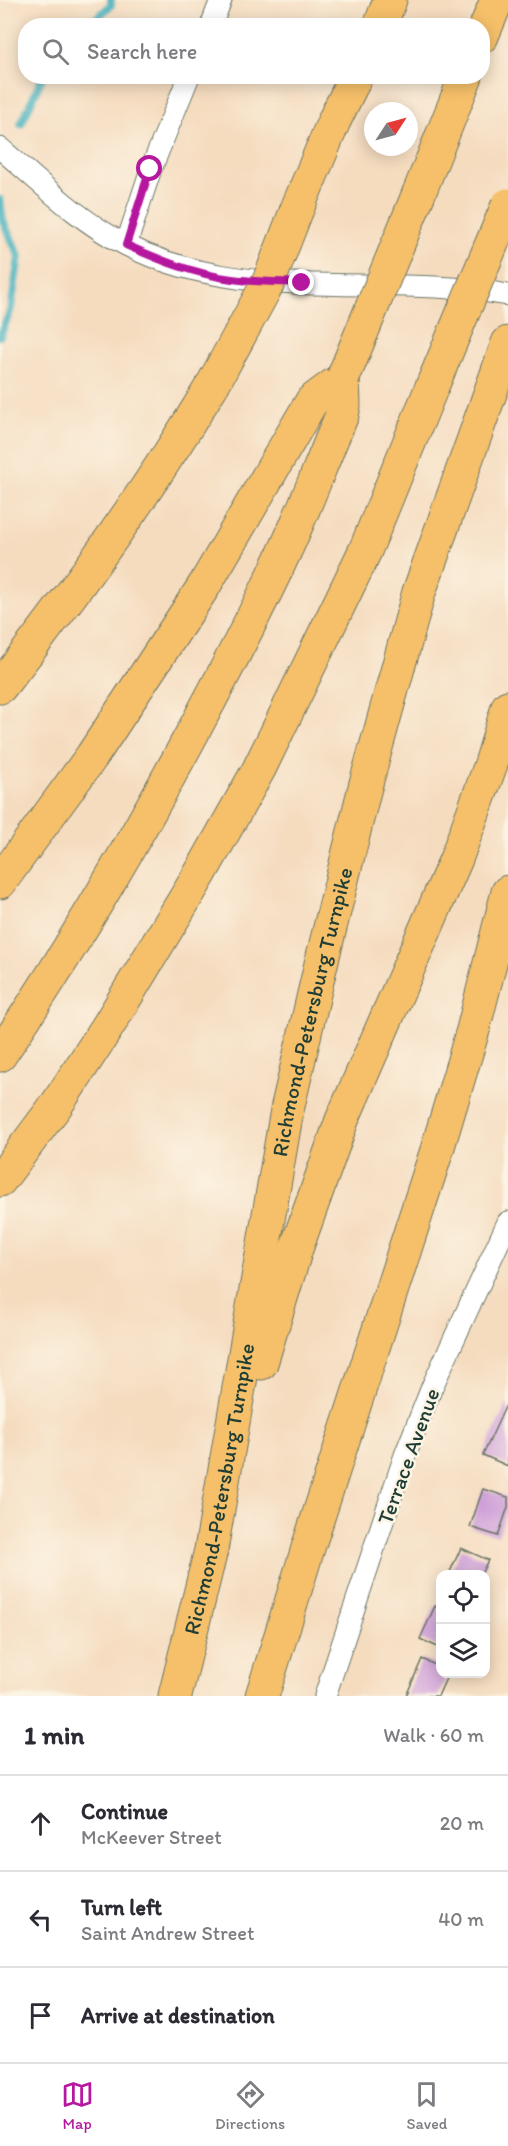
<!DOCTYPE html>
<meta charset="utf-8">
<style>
:root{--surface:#fff;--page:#f2f2f3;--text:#2b2b33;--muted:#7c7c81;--line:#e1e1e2;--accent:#b5179e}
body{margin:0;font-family:Itim,sans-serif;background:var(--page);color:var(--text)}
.controls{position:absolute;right:18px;bottom:18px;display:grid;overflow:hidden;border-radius:12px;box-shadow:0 3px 15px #0003}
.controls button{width:54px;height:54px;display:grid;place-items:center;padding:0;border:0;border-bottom:2px solid var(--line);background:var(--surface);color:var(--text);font:30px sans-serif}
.compass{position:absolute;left:364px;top:102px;width:54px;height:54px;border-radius:50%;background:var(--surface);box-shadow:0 3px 15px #0003;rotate:54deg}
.stop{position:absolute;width:18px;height:18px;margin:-14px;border:4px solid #b5179e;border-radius:50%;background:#fff}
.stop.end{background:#b5179e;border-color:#fff;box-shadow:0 2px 6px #0008}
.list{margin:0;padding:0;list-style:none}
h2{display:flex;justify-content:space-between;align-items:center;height:78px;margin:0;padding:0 24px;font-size:26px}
h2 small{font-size:20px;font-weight:400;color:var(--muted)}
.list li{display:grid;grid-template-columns:39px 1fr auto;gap:18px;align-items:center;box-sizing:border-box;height:96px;padding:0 24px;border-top:2px solid var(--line)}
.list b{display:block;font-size:22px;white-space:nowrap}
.list p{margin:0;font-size:20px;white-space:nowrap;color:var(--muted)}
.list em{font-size:20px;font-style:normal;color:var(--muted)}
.icon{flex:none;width:33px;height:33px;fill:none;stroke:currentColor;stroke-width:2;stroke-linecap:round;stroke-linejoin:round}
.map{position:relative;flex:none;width:508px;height:1696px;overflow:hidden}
.search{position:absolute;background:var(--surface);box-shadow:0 3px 15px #0003;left:18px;right:18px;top:18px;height:66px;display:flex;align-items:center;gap:15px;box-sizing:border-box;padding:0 21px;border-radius:24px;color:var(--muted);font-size:22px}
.sheet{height:366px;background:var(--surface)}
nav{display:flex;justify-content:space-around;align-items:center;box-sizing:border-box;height:84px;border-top:2px solid var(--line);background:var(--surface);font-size:16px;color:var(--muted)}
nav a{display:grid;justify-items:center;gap:3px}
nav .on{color:var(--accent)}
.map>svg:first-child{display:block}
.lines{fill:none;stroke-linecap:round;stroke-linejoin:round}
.stream{stroke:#41b0bd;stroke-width:8}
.building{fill:#cb99d8}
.minor-casing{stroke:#6a7565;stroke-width:23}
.motorway-casing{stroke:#6a7565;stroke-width:35}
.minor{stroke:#fff;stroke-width:21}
.motorway{stroke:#f6c06b;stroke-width:33}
.motorway-bridge-casing{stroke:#6a7565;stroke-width:35;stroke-linecap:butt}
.motorway-bridge{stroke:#f6c06b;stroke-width:33}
.route{stroke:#b5179e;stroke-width:8}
.labels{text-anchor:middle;stroke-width:5;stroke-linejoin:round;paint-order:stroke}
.street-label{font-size:22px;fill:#1f3d34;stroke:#fcf5e5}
</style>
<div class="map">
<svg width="508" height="1696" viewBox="0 0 508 1696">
<rect width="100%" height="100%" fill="#fcf5e5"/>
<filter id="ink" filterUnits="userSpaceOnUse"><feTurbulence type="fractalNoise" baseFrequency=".0167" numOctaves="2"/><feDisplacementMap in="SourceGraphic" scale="12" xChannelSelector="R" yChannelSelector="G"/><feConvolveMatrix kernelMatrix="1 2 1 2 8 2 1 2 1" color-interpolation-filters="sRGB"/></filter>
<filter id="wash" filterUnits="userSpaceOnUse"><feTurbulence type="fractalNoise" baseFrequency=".008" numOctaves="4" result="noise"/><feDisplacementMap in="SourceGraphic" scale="24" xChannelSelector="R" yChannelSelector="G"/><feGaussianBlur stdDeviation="1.35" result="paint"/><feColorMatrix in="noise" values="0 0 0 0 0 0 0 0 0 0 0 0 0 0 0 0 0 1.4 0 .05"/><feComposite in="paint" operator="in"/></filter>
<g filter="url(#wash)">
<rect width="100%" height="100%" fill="#f5dcbf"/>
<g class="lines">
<path class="stream" d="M88 26 111 5V0
M21 124 43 76
M0 200 3 221 19 256 11 309 0 336"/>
</g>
<g id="blocks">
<path class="building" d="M506 1405 508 1406V1466L483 1455Z
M483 1489 508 1497V1507L498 1536 470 1527Z
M461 1548 488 1560 481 1574H449Z
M435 1606 440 1609V1648L420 1639Z
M422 1659 440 1667V1674H448L438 1696H406Z"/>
</g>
</g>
<g filter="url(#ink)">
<use href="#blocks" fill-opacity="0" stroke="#6a7565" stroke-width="1.5"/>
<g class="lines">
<defs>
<path id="minor" d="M211 26 221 0
M0 148C41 183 79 221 126 245 244 305 382 272 508 295
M126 245 151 169 189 76
M325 1696 405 1455 432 1387 508 1222"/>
<g id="motorway">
<path d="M380 26 390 0"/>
<path d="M482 36 497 0"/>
<path d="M419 193 466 76"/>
<path d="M297 209 334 121 356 76"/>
<path d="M0 687C77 590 149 490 213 384"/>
<path d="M0 882 92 756 204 586 312 401 343 378"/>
<path d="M0 1055C74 946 140 832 202 715 230 662 259 608 284 553 305 508 322 461 342 415L344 405 343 378"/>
<path d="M0 1180 57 1104 108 1026 200 874 259 769 365 551 431 389"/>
<path d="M261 1363 296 1249 342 1120 456 859 491 764 508 707"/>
<path id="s1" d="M175 1696 211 1550 287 1110 321 964 365 787 419 592 508 343"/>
<path d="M262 1696 309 1545 437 1150 473 1030 508 892"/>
</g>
</defs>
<use href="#minor" class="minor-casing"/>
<use href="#motorway" class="motorway-casing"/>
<use href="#minor" class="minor"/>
<use href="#motorway" class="motorway"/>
<defs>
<path id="motorway-bridge" d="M343 378 419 193
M213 384 269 281 297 209
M431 389 508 205"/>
</defs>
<use href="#motorway-bridge" class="motorway-bridge-casing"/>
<use href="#motorway-bridge" class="motorway-bridge"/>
</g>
</g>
<g class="lines" filter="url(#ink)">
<path class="route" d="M150 169 126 245C160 260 194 274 232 279 255 282 279 282 302 283"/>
</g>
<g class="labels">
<g class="street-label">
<text dy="8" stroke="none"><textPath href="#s1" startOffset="698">Richmond-Petersburg Turnpike</textPath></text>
<text transform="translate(408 1456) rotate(-70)" y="8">Terrace Avenue</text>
<text dy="8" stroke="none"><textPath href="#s1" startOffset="212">Richmond-Petersburg Turnpike</textPath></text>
</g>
</g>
</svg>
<div class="controls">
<button><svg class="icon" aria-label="locate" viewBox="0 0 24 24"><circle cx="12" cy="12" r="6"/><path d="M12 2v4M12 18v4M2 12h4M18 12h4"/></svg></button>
<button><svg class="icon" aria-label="layers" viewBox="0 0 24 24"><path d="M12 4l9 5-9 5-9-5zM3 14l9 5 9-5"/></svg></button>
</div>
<svg class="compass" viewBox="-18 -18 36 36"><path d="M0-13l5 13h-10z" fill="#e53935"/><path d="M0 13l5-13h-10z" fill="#7c7c81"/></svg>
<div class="stop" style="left:150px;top:169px"></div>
<div class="stop end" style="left:302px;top:283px"></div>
<div class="search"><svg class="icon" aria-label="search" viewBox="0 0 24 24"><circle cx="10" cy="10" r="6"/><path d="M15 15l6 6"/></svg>Search here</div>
</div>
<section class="sheet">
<h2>1 min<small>Walk · 60 m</small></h2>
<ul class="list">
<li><svg class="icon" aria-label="ahead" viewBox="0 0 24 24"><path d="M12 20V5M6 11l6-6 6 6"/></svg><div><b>Continue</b><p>McKeever Street</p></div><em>20 m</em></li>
<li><svg class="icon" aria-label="left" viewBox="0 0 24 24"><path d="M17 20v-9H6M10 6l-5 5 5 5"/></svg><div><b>Turn left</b><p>Saint Andrew Street</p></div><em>40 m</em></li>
<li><svg class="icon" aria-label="arrive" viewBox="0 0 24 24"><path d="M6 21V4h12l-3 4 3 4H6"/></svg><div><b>Arrive at destination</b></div></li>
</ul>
</section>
<nav>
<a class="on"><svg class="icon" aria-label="map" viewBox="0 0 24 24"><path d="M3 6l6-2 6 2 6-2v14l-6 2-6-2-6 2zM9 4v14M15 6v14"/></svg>Map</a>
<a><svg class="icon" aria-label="directions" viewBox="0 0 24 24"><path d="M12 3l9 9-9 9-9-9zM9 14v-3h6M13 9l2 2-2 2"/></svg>Directions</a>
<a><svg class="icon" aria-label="saved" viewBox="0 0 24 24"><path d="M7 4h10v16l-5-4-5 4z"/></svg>Saved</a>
</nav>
